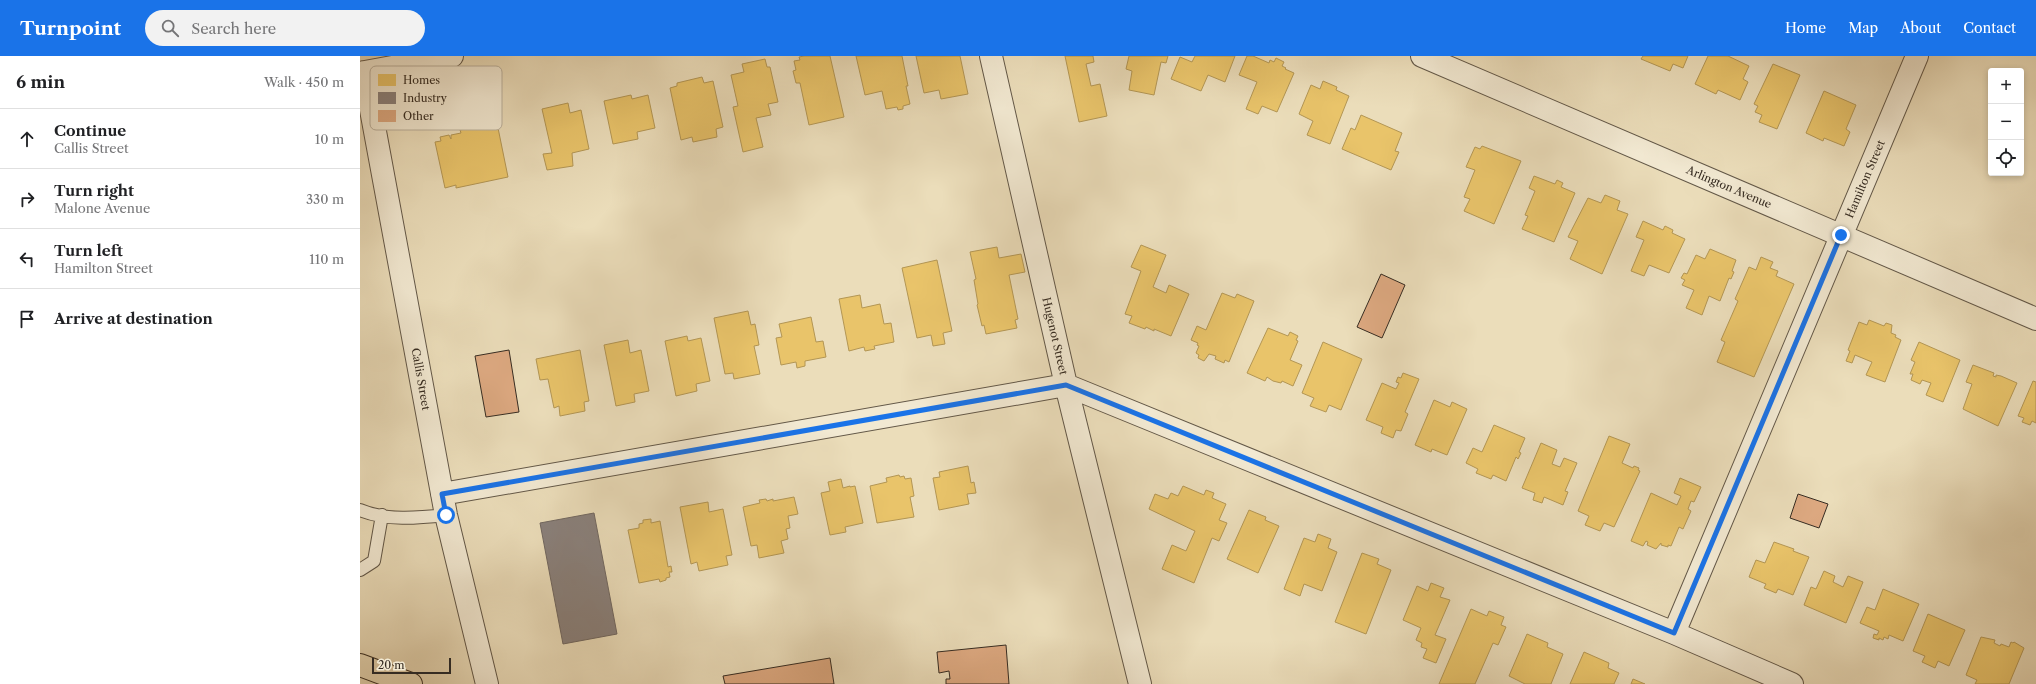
<!DOCTYPE html>
<meta charset="utf-8">
<style>
:root{--surface:#fff;--page:#f2f2f2;--text:#202124;--muted:#757577;--line:#e0e0e0;--accent:#1a73e8}
body{margin:0;font-family:"Libre Caslon Text",serif;background:var(--page);color:var(--text)}
.controls{position:absolute;right:12px;top:12px;display:grid;overflow:hidden;border-radius:4px;box-shadow:0 2px 6px #0003}
.controls button{width:36px;height:36px;display:grid;place-items:center;padding:0;border:0;border-bottom:1px solid var(--line);background:var(--surface);color:var(--text);font:20px sans-serif}
.scale{position:absolute;left:12px;bottom:10px;width:79px;box-sizing:border-box;padding-left:4px;border:2px solid #362c22;border-top:0;font-size:11px;line-height:14px;white-space:nowrap;color:#362c22;-webkit-text-stroke:3px #f2e9d2;paint-order:stroke}
.stop{position:absolute;width:12px;height:12px;margin:-9px;border:3px solid #1a73e8;border-radius:50%;background:#fff}
.stop.end{background:#1a73e8;border-color:#fff;box-shadow:0 1px 4px #0008}
.list{margin:0;padding:0;list-style:none}
h2{display:flex;justify-content:space-between;align-items:center;height:52px;margin:0;padding:0 16px;font-size:17px}
h2 small{font-size:13px;font-weight:400;color:var(--muted)}
.list li{display:grid;grid-template-columns:26px 1fr auto;gap:12px;align-items:center;box-sizing:border-box;height:60px;padding:0 16px;border-top:1px solid var(--line)}
.list b{display:block;font-size:15px;white-space:nowrap}
.list p{margin:0;font-size:13px;white-space:nowrap;color:var(--muted)}
.list em{font-size:13px;font-style:normal;color:var(--muted)}
.icon{flex:none;width:22px;height:22px;fill:none;stroke:currentColor;stroke-width:2;stroke-linecap:round;stroke-linejoin:round}
.map{position:relative;flex:none;width:1676px;height:628px;overflow:hidden}
header{display:flex;align-items:center;gap:24px;box-sizing:border-box;height:56px;padding:0 20px;background:var(--accent);color:#fff}
header strong{font-size:19px}
nav{display:flex;gap:22px;margin-inline-start:auto;font-size:14px}
.search{width:280px;height:36px;background:var(--page);display:flex;align-items:center;gap:10px;box-sizing:border-box;padding:0 14px;border-radius:22px;color:var(--muted);font-size:15px}
main{display:flex}
aside{flex:1;background:var(--surface)}
.map>svg:first-child{display:block}
.homes{fill:#e9c46a;stroke:#b39654}
.industry{fill:#8a817c;stroke:#716861}
.building{fill:#dda981;stroke:#362c22}
.lines{fill:none;stroke-linecap:round;stroke-linejoin:round}
.lane-casing{stroke:#635848;stroke-width:14}
.street-casing{stroke:#635848;stroke-width:24}
.primary-casing{stroke:#362c22;stroke-width:24}
.lane{stroke:#f2e9d2;stroke-width:12}
.street{stroke:#f2e9d2;stroke-width:22}
.primary{stroke:#ebddba;stroke-width:22}
.route{stroke:#1a73e8;stroke-width:5}
.labels{text-anchor:middle;stroke-width:4;stroke-linejoin:round;paint-order:stroke}
.street-label{font-size:11px;fill:#362c22;stroke:#f2e9d2}
.key{fill:#f2e9d2;stroke:#bab09d;stroke-width:1}
.key-label{font-size:11px;fill:#362c22}
</style>
<header>
<strong>Turnpoint</strong>
<div class="search"><svg class="icon" aria-label="search" viewBox="0 0 24 24"><circle cx="10" cy="10" r="6"/><path d="M15 15l6 6"/></svg>Search here</div>
<nav><a>Home</a><a>Map</a><a>About</a><a>Contact</a></nav>
</header>
<main>
<aside>
<h2>6 min<small>Walk · 450 m</small></h2>
<ul class="list">
<li><svg class="icon" aria-label="ahead" viewBox="0 0 24 24"><path d="M12 20V5M6 11l6-6 6 6"/></svg><div><b>Continue</b><p>Callis Street</p></div><em>10 m</em></li>
<li><svg class="icon" aria-label="right" viewBox="0 0 24 24"><path d="M7 20v-9h11M14 6l5 5-5 5"/></svg><div><b>Turn right</b><p>Malone Avenue</p></div><em>330 m</em></li>
<li><svg class="icon" aria-label="left" viewBox="0 0 24 24"><path d="M17 20v-9H6M10 6l-5 5 5 5"/></svg><div><b>Turn left</b><p>Hamilton Street</p></div><em>110 m</em></li>
<li><svg class="icon" aria-label="arrive" viewBox="0 0 24 24"><path d="M6 21V4h12l-3 4 3 4H6"/></svg><div><b>Arrive at destination</b></div></li>
</ul>
</aside>
<div class="map">
<svg width="1676" height="628" viewBox="0 0 1676 628">
<rect width="100%" height="100%" fill="#ebddba"/>
<filter id="stains"><feTurbulence type="fractalNoise" baseFrequency=".005" numOctaves="4"/><feColorMatrix values="0 0 0 0 .2 0 0 0 0 .09 0 0 0 0 .02 0 0 0 .5 -.17"/></filter>
<radialGradient id="worn" r=".72"><stop offset=".6" stop-color="#630" stop-opacity="0"/><stop offset="1" stop-color="#630" stop-opacity=".3"/></radialGradient>
<path class="homes" d="M444 0H470L484 61 449 69 440 27H436L433 15 436 14 434 5 440 4 439 1Z
M496 0H542L548 30H546L550 48 543 50V53L538 54 537 51 526 53 522 35 505 39Z
M556 0H600L608 38 581 43 579 34 564 37Z
M705 0H733L734 6 726 8 731 30 740 28 747 60 719 66Z
M769 0H808L806 7 801 6 794 39 769 34 772 15 766 13Z
M835 0H875L865 26 848 19 841 35 811 23 820 1 832 6Z
M887 0H893L909 7 910 4 914 6 916 2 924 6 922 10 926 12 925 13 934 17 917 56 902 50 898 58 886 53 897 26 879 19Z
M1283 0H1328L1323 12 1313 8 1310 15 1281 3Z
M1348 0H1368L1389 10 1383 23 1388 26 1380 44 1358 34 1356 38 1335 28Z
M405 3 407 11H410L418 46 408 48 411 59 396 62 403 91 383 96 373 51 378 50 371 19 384 16 382 8Z
M1413 8 1440 19 1417 73 1399 66 1402 59 1395 56 1398 50 1394 48Z
M342 21 344 27 353 25 363 71 356 73 357 81 333 86 332 81 321 84 310 32 317 30V27Z
M963 25 977 31 976 34 989 40 970 88 947 79 953 65 939 58 951 29 960 33Z
M1464 35 1496 49 1486 73 1490 76 1484 90 1464 82 1463 85 1446 77Z
M271 39 272 43 288 39 295 72 277 76 278 83 253 88 244 45Z
M208 47 210 57 221 54 229 93 212 97 213 110 187 114 183 98 192 97 182 53Z
M1001 59 1042 77 1035 95 1039 96 1031 114 982 93 991 72 995 74Z
M137 67 148 121 96 132V129L85 132 75 86 81 85 80 81 89 79 91 83V79L101 77 100 74Z
M1122 90 1161 105 1134 168 1104 155 1110 143 1104 141 1115 114 1106 111 1115 91 1120 93Z
M1174 120 1195 128 1197 124 1203 127 1201 131 1215 137 1194 186 1162 173 1168 160 1165 159 1175 135 1169 132Z
M1245 139 1260 145 1257 154 1268 158 1242 218 1210 203 1218 185 1208 181 1228 142 1241 147Z
M1283 165 1303 174 1305 170 1313 174 1312 177 1325 183 1309 217 1289 209 1284 220 1271 215 1284 184 1276 181Z
M781 189 806 199 793 231 806 237 809 229 829 238 811 280 794 273V275L786 271 785 273 769 267 772 260 765 258 781 215 771 211Z
M637 191 639 202 661 198 665 216 649 219 658 263 655 264 657 272 626 278 624 269 622 270 617 249 618 248 614 224 616 223 610 196Z
M1350 193 1376 204 1372 215 1374 216 1371 223 1369 222 1360 245 1349 240 1342 259 1326 252 1334 234 1322 229 1325 224 1321 222 1324 217 1327 218 1336 199 1345 203Z
M1401 201 1413 206 1410 212 1418 215 1416 220 1434 228 1394 321 1357 306 1365 286 1361 284 1378 245 1375 243 1389 211 1396 214Z
M577 204 592 275 583 277 585 288 573 290 571 279 557 282 542 212Z
M862 237 875 242 877 238 894 245 869 306 865 304 864 307 855 303 856 300 849 298 844 305 838 302 839 299 836 297 839 290 837 289 838 287 831 284 837 270 846 274Z
M500 239 502 252 520 248 524 268 531 267 534 286 514 290 515 293 505 295 504 291 489 295 479 243Z
M388 255 391 269 395 268 399 289 394 290 400 318 374 323 373 317 365 318 354 262Z
M451 261 456 286 463 285 466 301 445 305V310L437 312 436 306 421 309 416 282 422 281 419 268Z
M1509 264 1524 270 1526 267 1532 269 1531 277 1536 279 1535 281 1541 284 1525 326 1506 319 1512 306 1495 299 1492 307 1486 305 1490 295 1488 294 1499 266 1507 269Z
M908 272 928 280 930 276 938 280 936 284 938 285 930 304 942 309 933 330 922 325 921 327 913 325 907 321 905 325 887 317Z
M327 280 328 285 341 282 350 325 336 328 337 335 316 340 305 285Z
M268 284 270 297 281 294 289 335 274 338 275 346 256 350 244 289Z
M963 286 1002 303 981 354 969 349 966 356 950 350 954 342 942 337Z
M1559 286 1600 304 1583 346 1566 339 1571 327 1562 324 1560 328 1551 324 1553 318H1550L1555 306 1551 304Z
M220 294 229 345 224 346 225 355 200 360 199 350 194 352 188 323 180 324 176 303Z
M1613 309 1634 317 1633 320 1636 321V319L1641 320 1657 327 1638 370 1603 353 1612 328 1606 326Z
M1043 317 1059 323 1045 356 1048 358 1041 375 1036 374 1033 382 1021 377 1023 371 1006 364 1022 327 1036 333 1039 327 1036 326 1038 321 1041 322Z
M1673 325 1676 326V367L1672 365 1670 369 1662 366 1664 362 1658 360Z
M1074 344 1090 351 1092 346 1107 353 1087 399 1072 393 1071 396 1055 389Z
M1134 369 1165 382 1159 396 1161 397 1158 403 1156 401 1146 425 1133 419 1131 423 1116 417 1118 413 1106 407 1113 392 1122 396Z
M1249 380 1270 388 1262 407 1273 412 1274 410 1279 412 1278 414 1280 415 1254 471 1244 467 1240 475 1225 469 1229 460 1218 455Z
M1181 387 1197 394 1192 408 1200 411 1204 402 1217 407 1205 435 1208 436 1203 449 1184 441 1182 447 1173 444 1175 437 1162 432Z
M608 410 611 427 614 426 616 437 607 438 609 448 579 454 573 422 580 421 579 416Z
M539 419 540 421 544 420 545 423 551 422 554 440 550 441 554 461 517 467 510 430 527 426 526 422Z
M1320 422 1341 431 1334 446 1331 445 1328 453 1331 455 1323 473 1319 471 1311 490 1308 489V491L1301 489V487L1296 493 1287 489 1288 486 1286 485 1283 490 1271 485 1291 437 1317 449 1321 440 1314 437Z
M481 423 483 432 490 430V431L495 430 503 467 485 471 486 476 470 479 461 437 470 435 468 426Z
M823 430 844 439 846 434 854 437 852 442 866 448 859 464 867 467 859 485 852 482 834 527 802 513 812 489 826 495 835 475 789 453 795 438 808 443 811 437 818 440Z
M434 441 438 458 428 460 430 472 426 473 428 483 421 485 424 497 399 502 397 489 391 490 383 451 400 447 399 444 406 443 407 445 413 443V445Z
M348 446 349 456 363 453 372 499 366 500 368 509 339 515 337 506 331 508 320 451Z
M889 454 906 461 905 464 919 470 898 517 867 503Z
M291 463V467L300 465 308 511 311 510 312 516H309L310 521 306 522V524L300 526 299 523 279 527 268 474 279 472V468L283 467V464Z
M958 478 971 483 968 492 977 496 962 535 944 528 940 540 924 533 944 482 955 486Z
M1414 486 1434 493 1433 495 1449 501 1433 539 1418 533 1416 537 1404 532 1406 528 1389 521 1396 504 1405 507Z
M1002 497 1019 503 1017 508 1031 514 1006 578 975 566Z
M1464 515 1475 520 1473 526 1483 531 1488 520 1503 526 1486 567 1444 549 1451 531 1456 533Z
M1071 527 1084 532 1080 541 1090 544 1075 579 1086 583 1076 607 1063 602 1067 593 1061 591 1062 587 1056 584 1061 572 1043 564 1057 530 1068 535Z
M1523 533 1559 548 1543 585 1529 579 1528 583 1524 581 1523 584 1519 582V584L1513 582 1514 578 1517 579 1519 575 1500 567 1507 551 1515 554Z
M1111 553 1127 560 1129 555 1144 561 1141 569 1146 571 1138 589 1133 587 1115 628H1079Z
M1568 558 1605 574 1589 610 1578 605 1575 612 1562 606 1565 600 1553 595Z
M1167 578 1188 587 1187 591 1203 598 1191 628H1165L1149 620Z
M1621 581 1635 584 1634 587 1640 590 1641 588 1649 591 1651 586 1653 587 1654 586 1664 592 1649 628H1615L1617 624 1606 619Z
M1224 596 1249 607 1248 612 1259 617 1254 628H1210Z
M1273 623 1285 628H1271Z"/>
<path class="industry" d="M234 457 257 578 203 588 180 467Z"/>
<path class="building" d="M1021 218 1045 229 1022 282 997 271Z
M149 294 159 356 126 361 115 300Z
M1438 438 1468 448 1459 472 1430 462Z
M646 589 649 628H586V623H590L589 615 579 617 577 596Z
M470 602 474 628H365L363 620Z"/>
<g class="lines">
<defs>
<path id="lane" d="M0 454C26 465 58 462 86 459
M0 514 14 505 22 459"/>
<path id="street" d="M631 0 706 329 780 628
M1062 0 1676 263
M4 16 86 459 127 628
M0 17 92 0
M82 438 706 329 1314 577 1432 628
M1314 577 1557 0"/>
<path id="primary" d="M0 609 51 628"/>
</defs>
<use href="#lane" class="lane-casing"/>
<use href="#street" class="street-casing"/>
<use href="#primary" class="primary-casing"/>
<use href="#lane" class="lane"/>
<use href="#street" class="street"/>
<use href="#primary" class="primary"/>
</g>
<g class="lines">
<path class="route" d="M86 459 82 438 706 329 1314 577 1481 179"/>
</g>
<g class="labels">
<g class="street-label">
<text transform="translate(1505 123) rotate(-67)" y="4">Hamilton Street</text>
<text transform="translate(1369 131) rotate(23)" y="4">Arlington Avenue</text>
<text transform="translate(695 280) rotate(77)" y="4">Hugenot Street</text>
<text transform="translate(61 323) rotate(80)" y="4">Callis Street</text>
</g>
</g>
<rect x="10" y="10" width="132" height="64" rx="6" class="key"/>
<rect x="18" y="18" width="18" height="12" fill="#e9c46a"/>
<rect x="18" y="36" width="18" height="12" fill="#8a817c"/>
<rect x="18" y="54" width="18" height="12" fill="#dda981"/>
<g class="key-label">
<text x="43" y="28">Homes</text>
<text x="43" y="46">Industry</text>
<text x="43" y="64">Other</text>
</g>
<rect width="100%" height="100%" filter="url(#stains)"/>
<rect width="100%" height="100%" fill="url(#worn)"/>
</svg>
<div class="controls">
<button>+</button>
<button>−</button>
<button><svg class="icon" aria-label="locate" viewBox="0 0 24 24"><circle cx="12" cy="12" r="6"/><path d="M12 2v4M12 18v4M2 12h4M18 12h4"/></svg></button>
</div>
<div class="scale">20 m</div>
<div class="stop" style="left:86px;top:459px"></div>
<div class="stop end" style="left:1481px;top:179px"></div>
</div>
</main>
